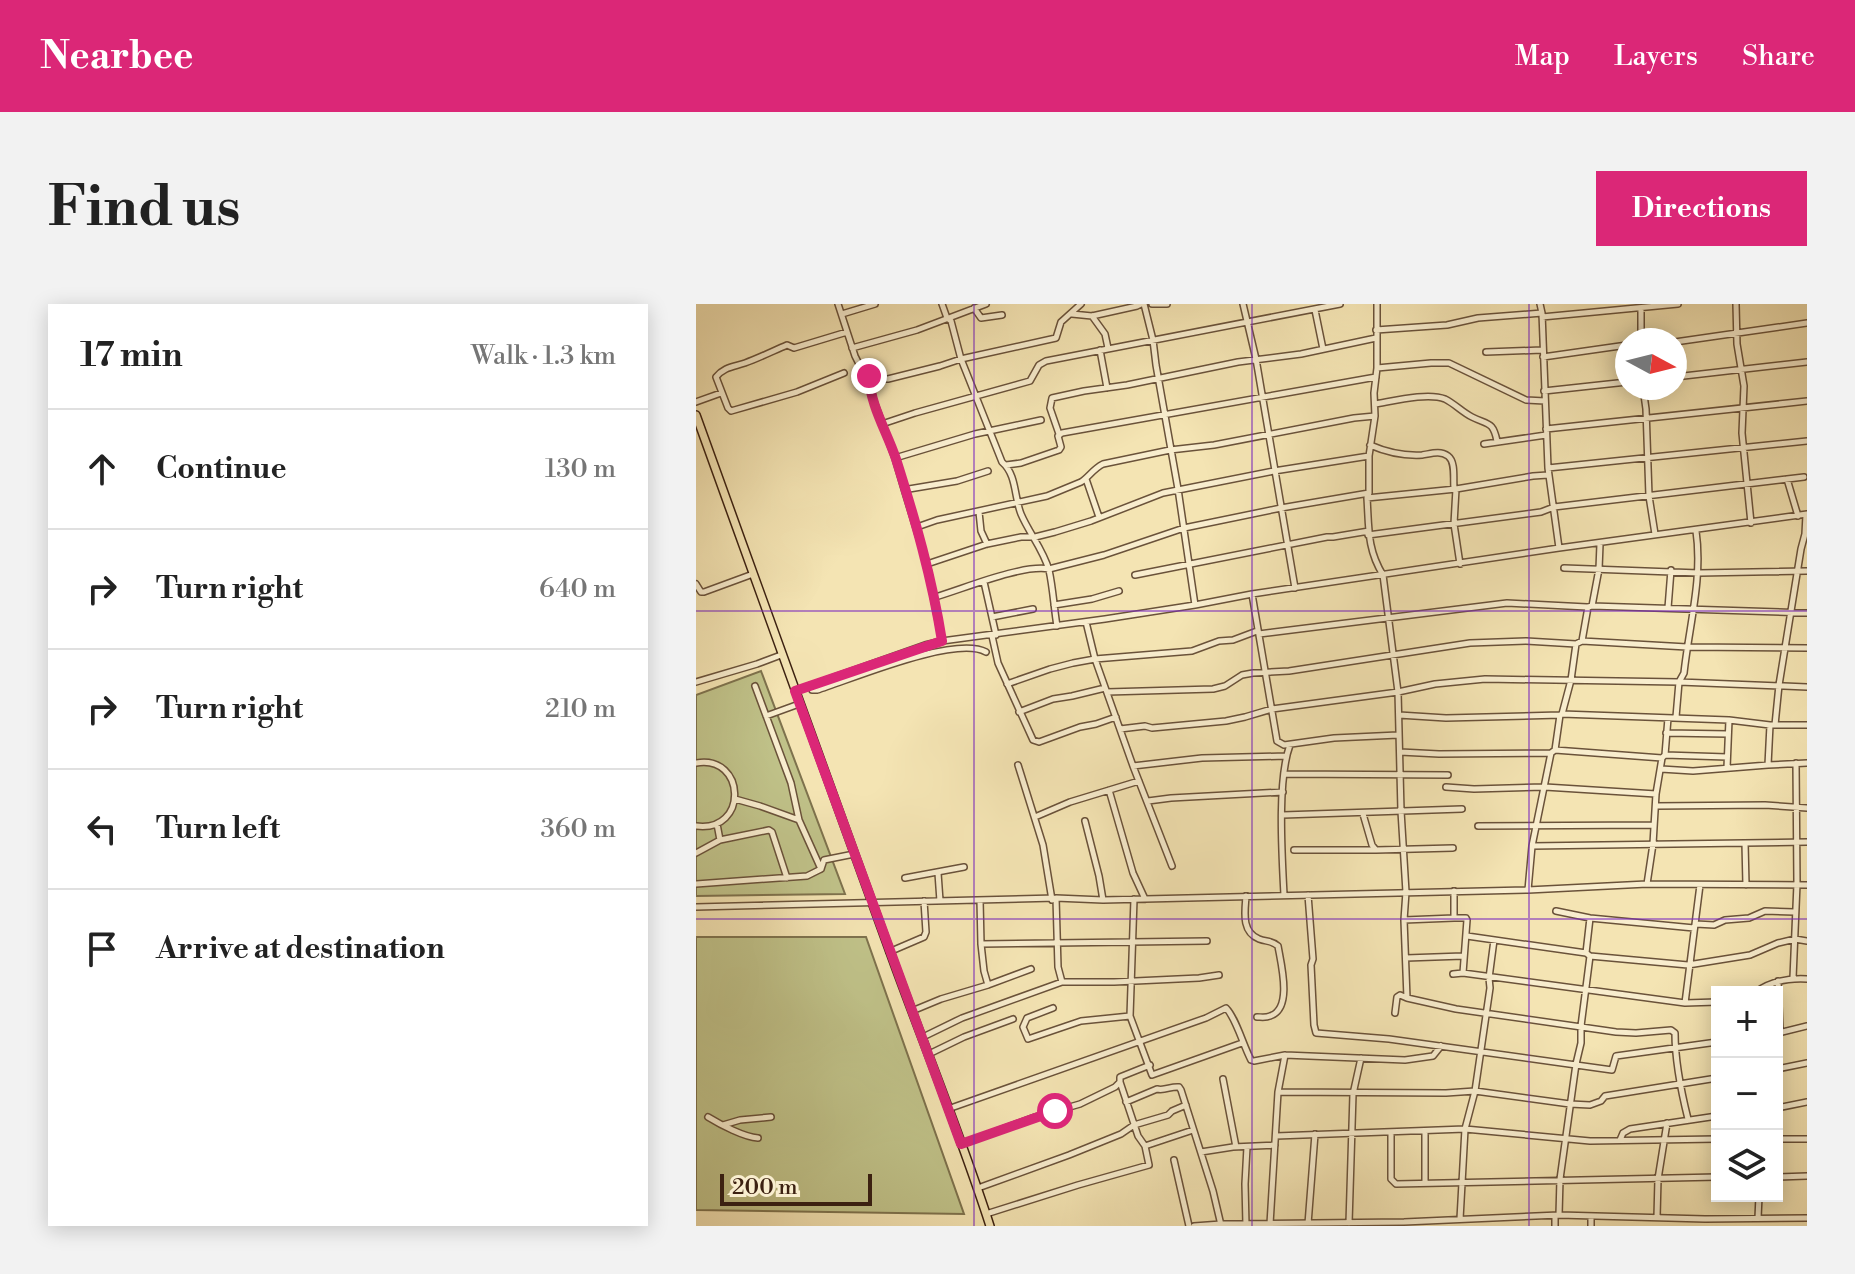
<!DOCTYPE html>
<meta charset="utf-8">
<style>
:root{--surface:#fff;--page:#f2f2f2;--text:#222;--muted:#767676;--line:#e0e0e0;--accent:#db2777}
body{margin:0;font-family:"Libre Bodoni",serif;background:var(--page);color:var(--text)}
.controls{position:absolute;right:24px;bottom:24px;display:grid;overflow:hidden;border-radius:0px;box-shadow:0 4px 20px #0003}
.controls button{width:72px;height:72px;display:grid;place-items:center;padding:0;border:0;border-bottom:2px solid var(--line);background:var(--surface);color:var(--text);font:40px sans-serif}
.compass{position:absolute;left:919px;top:24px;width:72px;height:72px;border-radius:50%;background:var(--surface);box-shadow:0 4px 20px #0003;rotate:97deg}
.scale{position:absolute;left:24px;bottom:20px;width:152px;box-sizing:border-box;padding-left:8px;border:4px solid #3c2111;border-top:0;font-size:22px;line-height:28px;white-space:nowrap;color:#3c2111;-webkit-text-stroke:6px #f8edce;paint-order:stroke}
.stop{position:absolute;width:24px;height:24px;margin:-18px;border:6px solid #db2777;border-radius:50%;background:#fff}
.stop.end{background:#db2777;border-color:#fff;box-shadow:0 2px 8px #0008}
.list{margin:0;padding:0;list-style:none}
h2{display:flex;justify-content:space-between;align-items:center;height:104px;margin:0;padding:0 32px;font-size:34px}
h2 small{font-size:26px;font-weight:400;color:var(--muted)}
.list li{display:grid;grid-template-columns:52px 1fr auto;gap:24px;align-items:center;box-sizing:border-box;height:120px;padding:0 32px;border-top:2px solid var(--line)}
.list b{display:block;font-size:30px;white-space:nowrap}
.list em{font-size:26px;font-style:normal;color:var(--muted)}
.icon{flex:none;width:44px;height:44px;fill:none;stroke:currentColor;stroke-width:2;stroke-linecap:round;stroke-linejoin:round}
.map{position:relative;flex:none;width:1111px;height:922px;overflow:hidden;border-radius:0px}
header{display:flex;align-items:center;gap:48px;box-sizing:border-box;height:112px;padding:0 40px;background:var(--accent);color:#fff}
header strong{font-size:38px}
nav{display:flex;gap:44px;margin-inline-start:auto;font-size:28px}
.intro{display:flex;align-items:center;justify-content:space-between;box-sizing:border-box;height:192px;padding:0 48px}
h1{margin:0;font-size:56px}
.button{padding:20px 36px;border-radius:0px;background:var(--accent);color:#fff;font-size:28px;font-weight:700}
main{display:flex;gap:48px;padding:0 48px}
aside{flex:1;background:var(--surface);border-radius:0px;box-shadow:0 4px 20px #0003}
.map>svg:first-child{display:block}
.green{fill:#c0c289;stroke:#7e724d;stroke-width:2}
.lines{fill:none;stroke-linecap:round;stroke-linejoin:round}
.minor-casing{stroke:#6a523a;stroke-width:8}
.major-casing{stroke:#3c2111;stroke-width:10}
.minor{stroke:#f8edce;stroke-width:5}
.major{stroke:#f4e4b3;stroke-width:7}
.route{stroke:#db2777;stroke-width:10}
.grid{fill:none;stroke:#7b2cbf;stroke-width:2;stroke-opacity:0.55}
</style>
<header>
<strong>Nearbee</strong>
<nav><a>Map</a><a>Layers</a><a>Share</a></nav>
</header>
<div class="intro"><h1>Find us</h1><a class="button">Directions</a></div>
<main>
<aside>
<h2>17 min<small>Walk · 1.3 km</small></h2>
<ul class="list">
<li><svg class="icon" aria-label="ahead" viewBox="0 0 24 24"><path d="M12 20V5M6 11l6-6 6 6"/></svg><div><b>Continue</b></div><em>130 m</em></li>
<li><svg class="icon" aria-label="right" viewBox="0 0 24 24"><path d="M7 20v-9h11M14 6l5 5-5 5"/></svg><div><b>Turn right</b></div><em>640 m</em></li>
<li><svg class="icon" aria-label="right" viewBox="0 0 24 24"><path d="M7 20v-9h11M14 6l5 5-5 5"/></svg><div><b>Turn right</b></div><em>210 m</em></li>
<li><svg class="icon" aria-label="left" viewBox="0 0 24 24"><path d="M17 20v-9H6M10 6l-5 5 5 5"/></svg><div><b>Turn left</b></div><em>360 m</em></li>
<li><svg class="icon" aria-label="arrive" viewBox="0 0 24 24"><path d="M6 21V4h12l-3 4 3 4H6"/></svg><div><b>Arrive at destination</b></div></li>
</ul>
</aside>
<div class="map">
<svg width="1111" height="922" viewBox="0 0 1111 922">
<rect width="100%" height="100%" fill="#f4e4b3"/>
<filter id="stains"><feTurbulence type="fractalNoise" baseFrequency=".0025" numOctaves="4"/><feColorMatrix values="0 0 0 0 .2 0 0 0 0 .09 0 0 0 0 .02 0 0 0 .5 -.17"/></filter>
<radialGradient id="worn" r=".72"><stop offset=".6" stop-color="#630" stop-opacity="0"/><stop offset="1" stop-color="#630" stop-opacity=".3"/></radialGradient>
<path class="green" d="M65 367 149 590 0 592V391Z
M0 633H170L268 910 0 906Z"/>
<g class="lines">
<defs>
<path id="minor" d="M142 0 159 52 166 66 179 75H192L244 62 265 55 360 34 365 18 385 0
M246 0 251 14 255 17 265 55 306 158C321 171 318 193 325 210 333 229 347 245 353 266 357 284 358 304 361 322
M448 0 457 36 460 61 482 185 499 301
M456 0H471
M547 0 560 55 599 284
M681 0V64L678 89 679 112 673 152V189L671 194C673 224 671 245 687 271L702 388 705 507 710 588 708 616 711 694 760 705 920 728 940 729 975 726 979 729C979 758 985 787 992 815
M844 0 846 9 852 164 863 244
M1040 0 1041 40 1048 82 1046 129 1055 219
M278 4 285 14 306 11
M945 4V36
M619 6 627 45
M146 10 179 0
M376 10 396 12 441 2 445 0
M396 12 409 30 412 44
M846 13 982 0
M680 26 751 21 782 14 846 9
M979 38 1111 19
M156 44 221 26 290 0
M404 46 411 84
M790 48 846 46
M847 53 931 41
M681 64 735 59H753L830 96 849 97
M148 69 101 88 35 107 32 104 20 73C28 63 37 63 49 59 63 54 77 47 91 41L98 44 151 28
M173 72 177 95 199 154 279 130 345 116
M979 73 1111 58
M947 84 950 105 953 192 959 230
M848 87 931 78
M0 98 25 89
M679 100C697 97 732 88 749 95 759 100 766 108 776 113 792 121 797 117 801 137
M186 120 219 109 334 77 343 61 350 57 644 0
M850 125 1111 97
M363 130 354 104 356 94 388 87 431 81 542 58 605 50 680 34
M788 140 850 131
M674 141C690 148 708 152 726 151 734 150 744 146 752 152 760 158 757 175 758 184
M199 154 209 188
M310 161 325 159 363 146 365 143 362 132 366 129 680 73
M852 164 1111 137
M390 175 403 213
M1091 175 1102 212
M760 185 758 220 764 260
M671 194 760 185 837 172 852 171
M283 208 285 227 291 240
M221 223 241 216 351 192 385 178C393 173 397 165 407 160L474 146 518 141 658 114 679 112
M672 231 845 208 858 203 1108 173
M231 260 291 240 325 233H339L359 228 395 217 467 189 578 167 673 152
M868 264 1003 269 1111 267
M439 271 631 233H637L673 227
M288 278 300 331
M0 280 5 288H8L57 270
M556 290 581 437 588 441 638 434 702 431
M239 293C267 285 326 260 353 265L408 251 488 224 585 204 673 189
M358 301 396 295 423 287
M896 302 1111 309
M972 304 975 266
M296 313 337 305
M390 318 399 355 437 462 476 562
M563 330 811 299 891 303
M296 332 302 359 337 436 343 438 384 423 400 420 420 413
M246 337 231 260 209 188 213 185 261 177 292 167
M886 337 991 343 1111 344
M0 378 61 360 85 351
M311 380 354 365 377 359 399 355 496 347 523 337 537 336 561 327
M115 381 116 386H121C156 375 259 331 290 348
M59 382 95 479 103 516 125 565
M99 387 229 341 246 337 409 315 499 301 556 290 863 244 1111 210
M411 388 517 385 529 382 546 371 557 369 593 367 774 339 830 337 880 340
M323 408 357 395 376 392 409 384
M866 410 1033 416 1074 421H1111
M703 411 750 414 864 411
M70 412 103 400
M980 413 983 378 988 369C993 322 1007 274 1000 227
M1079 421 1083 381 1105 245 1109 230 1110 211
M424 425 449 422 456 424 530 417 549 413 576 405 702 388 739 380 789 375 983 378 1111 383
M970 429 1032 430
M859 446 966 454
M704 448 743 450 855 449
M969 451 1031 453
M0 459C50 450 53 529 0 522
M322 461 347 541 356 596
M1072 461 1074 421
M437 462 506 454 590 452
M1031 464 1033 416
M965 465 997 467 1072 461 1111 459
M589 470 752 471
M750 483 778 485 849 483 960 490
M413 486 437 569 449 595
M39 495 64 502 103 516
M452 497 475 494 587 488
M960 502 1069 501 1111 504
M667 510 676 541 680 546 757 544
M587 511 766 505
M339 513 374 498 443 477
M389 517 403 572 407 596
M21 520 24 536
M782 522 958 521
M1049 539 1050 581
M836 542 1111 538
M598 546H679
M0 549 24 536 73 526 76 528 91 574
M242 569 244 597
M209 574 268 563
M0 580 111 572 125 565 128 556 158 550
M951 580 957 540 960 490 966 454 969 451 972 414
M832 586 836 542 855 449 859 446 864 411 866 410 875 376 880 340 886 337 892 303 896 302 903 265 904 240
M758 587V614H770L771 616 767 669
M588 591C586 551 581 476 594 441
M612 591 617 655 615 661 618 721 620 729 693 735 916 766 920 752 1021 738
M550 592C549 607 545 628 563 635 571 638 575 636 582 642 585 660 597 705 574 712 570 714 565 713 561 713
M360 594 362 663 366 678H418L503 674 523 671
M438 595 434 712 456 771 546 739
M284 596 285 640 511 637
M0 603 360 594 407 596 449 595 832 586 951 580 1111 581
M860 607 894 614 998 624
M708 616 758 614
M1000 620 1018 621 1029 616 1053 614 1069 607 1098 608
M771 632 890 649 894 652 992 661 1054 651 1082 639 1099 635 1111 637
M193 648 228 633 230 628 228 597
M890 649 894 614
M710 654 767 652
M757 670 767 669 989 699 1021 698
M1097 674 1101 580 1100 459
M292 681 335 665
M1060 688C1075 677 1093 674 1111 675
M989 699 1004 581
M357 704 331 714 327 723 332 735 385 717 434 712
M216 707 245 695 292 681 288 667 285 640
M699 709 701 693 704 691 711 694
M1082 729 1111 722
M227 733 266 714 366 678
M1081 734 1084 728 1082 677
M233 750 268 733 317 715
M1081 765 1111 759
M527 775 540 843
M582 788 750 789 779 787 874 800 894 801 905 797 909 792 1021 774
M430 798 461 785C469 787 475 782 483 783L485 786 517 887 525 921
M1081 804 1111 798
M252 805 510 714 530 704C540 714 547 741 555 756L558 757 589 751 709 756 737 752 745 742
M12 813C25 821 48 833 62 834
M27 821 44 816 75 813
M729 827V878
M695 829V875L700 880 1021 873
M580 832 769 825 894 837 1021 835
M1081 835H1111
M924 836 927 829 934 825 1021 812
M266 840 339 813 384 800 419 783 424 778V773L454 761
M449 842 497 826
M505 848 537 843 579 841
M478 856 493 922
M1081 873 1111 872
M282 884 373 851 425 830 438 821 472 811 476 807 490 801
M290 910 382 881 453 861 449 842 442 832 424 778
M863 911 864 875 880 760 885 739V722L894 652
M895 912V922
M961 913 962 875 971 819
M1062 914 1063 892
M764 915 769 825 779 787 794 684 793 674 798 636
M653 919 657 790 665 754
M574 920 582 788 589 751
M612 920 619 830
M550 921 549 880 551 843
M498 922 525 920 708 918 863 911 1009 915 1111 914
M859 922V912"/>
<path id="major" d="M0 111C65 290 128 470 194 648 227 739 264 829 294 922"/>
</defs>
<use href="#minor" class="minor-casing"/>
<use href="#major" class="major-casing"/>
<use href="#minor" class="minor"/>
<use href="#major" class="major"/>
</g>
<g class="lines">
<path class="route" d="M173 72C174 101 191 128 200 155 219 215 236 274 246 337L99 387 265 840 359 807"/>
</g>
<path class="grid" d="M278 0V922M556 0V922M833 0V922M0 307H1111M0 615H1111"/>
<rect width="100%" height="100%" filter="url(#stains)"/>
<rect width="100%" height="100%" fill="url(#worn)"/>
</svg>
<div class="controls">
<button>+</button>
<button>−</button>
<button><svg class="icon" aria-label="layers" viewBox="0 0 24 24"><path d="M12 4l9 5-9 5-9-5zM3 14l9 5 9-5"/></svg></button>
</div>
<svg class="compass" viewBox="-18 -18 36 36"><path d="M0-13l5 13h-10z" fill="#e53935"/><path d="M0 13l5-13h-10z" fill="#767676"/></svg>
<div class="scale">200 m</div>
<div class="stop" style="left:359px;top:807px"></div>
<div class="stop end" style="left:173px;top:72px"></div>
</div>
</main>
